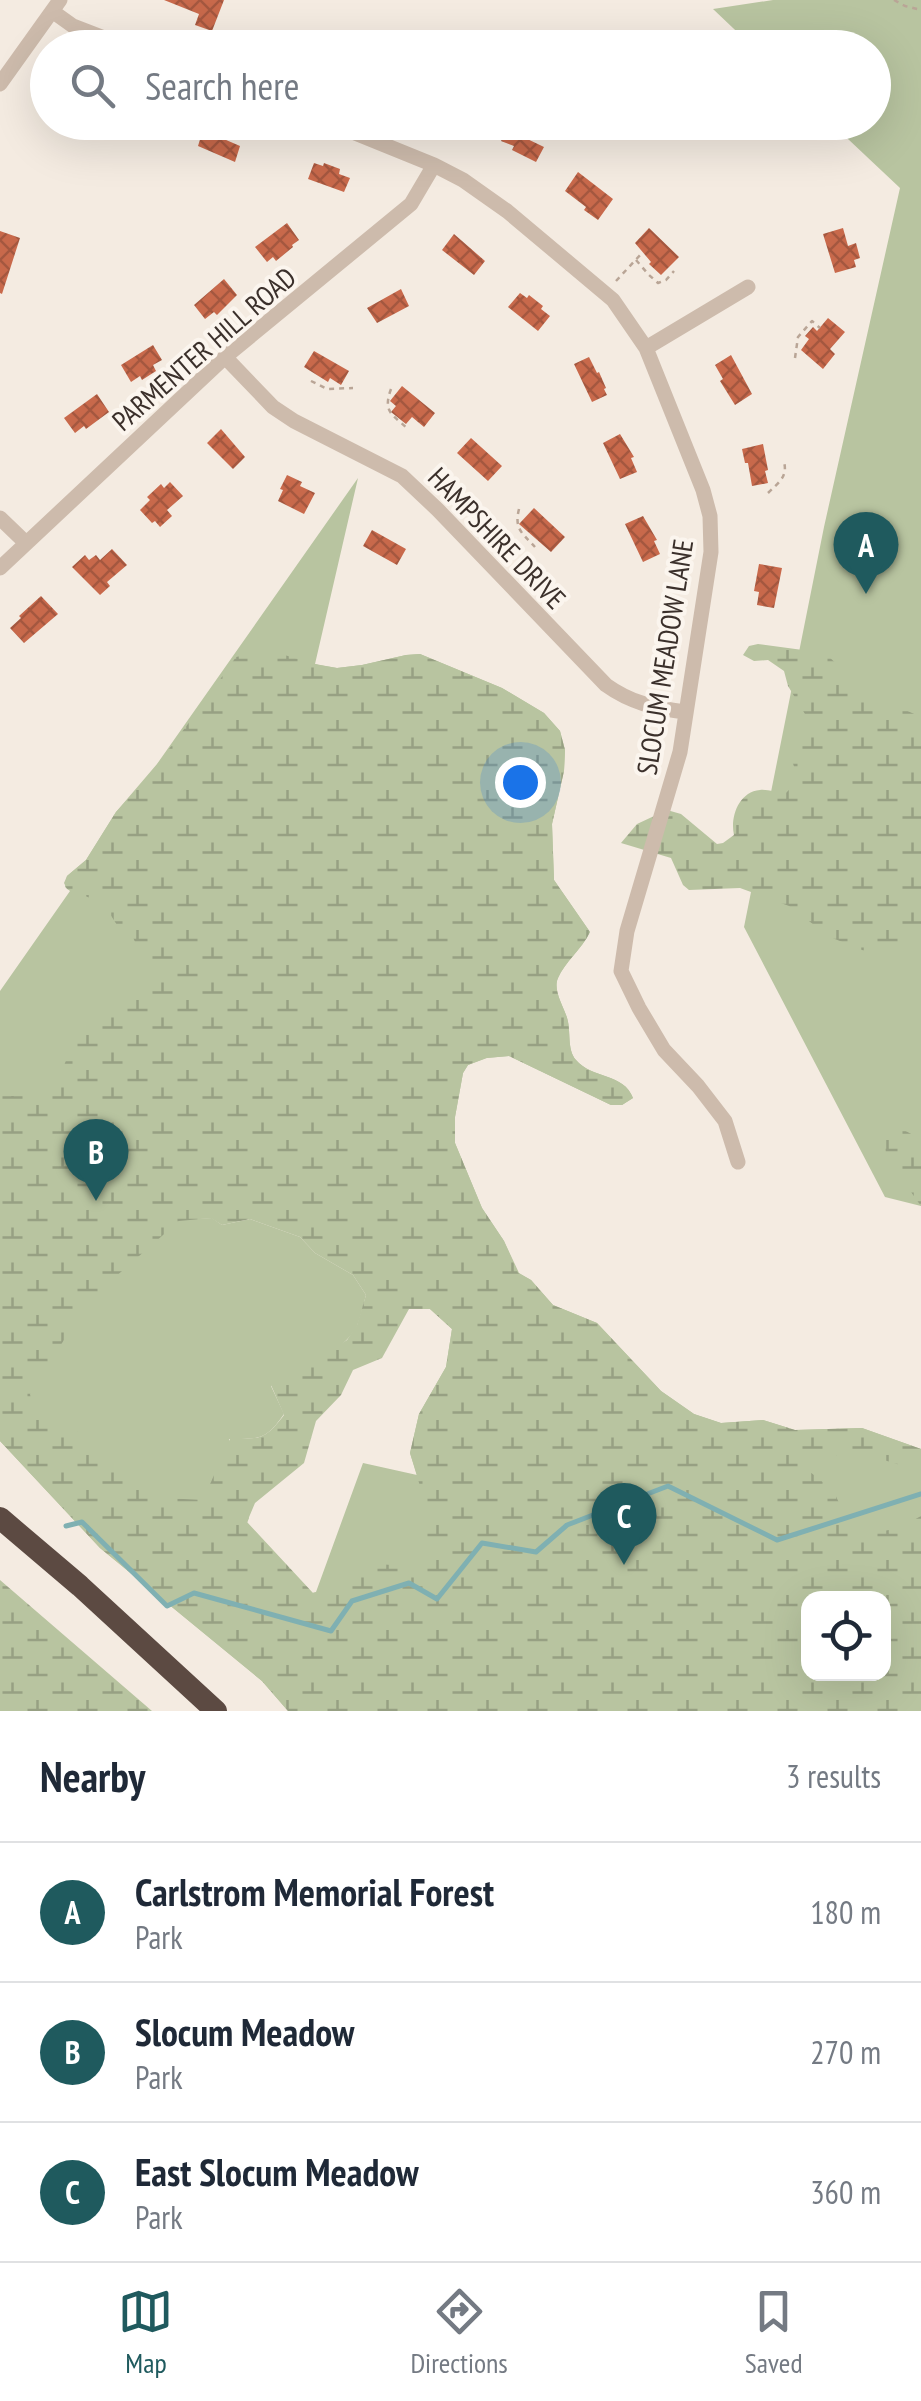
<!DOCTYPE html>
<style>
:root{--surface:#fff;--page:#f2f2f3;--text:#1f2937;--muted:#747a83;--line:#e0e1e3;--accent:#1f5a5e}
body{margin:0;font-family:"PT Sans Narrow",sans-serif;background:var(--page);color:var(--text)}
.controls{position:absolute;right:30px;bottom:30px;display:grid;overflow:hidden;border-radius:20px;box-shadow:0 10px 40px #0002}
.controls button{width:90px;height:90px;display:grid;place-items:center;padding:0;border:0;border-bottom:2px solid var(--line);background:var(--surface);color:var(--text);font:50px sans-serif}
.you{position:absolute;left:520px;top:782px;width:35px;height:35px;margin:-25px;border:8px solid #fff;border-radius:50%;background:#1a73e8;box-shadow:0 0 0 15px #1a73e833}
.badge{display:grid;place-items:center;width:65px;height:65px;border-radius:50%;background:var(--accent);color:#fff;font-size:32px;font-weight:700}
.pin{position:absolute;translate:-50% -82px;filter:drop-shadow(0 2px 5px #0008)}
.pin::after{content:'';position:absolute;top:52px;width:35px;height:30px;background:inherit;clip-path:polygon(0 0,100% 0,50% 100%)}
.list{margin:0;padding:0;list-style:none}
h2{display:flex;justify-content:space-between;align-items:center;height:130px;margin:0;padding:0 40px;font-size:42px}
h2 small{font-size:32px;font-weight:400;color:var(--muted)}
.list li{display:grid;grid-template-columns:65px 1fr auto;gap:30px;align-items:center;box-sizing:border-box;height:140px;padding:0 40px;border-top:2px solid var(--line)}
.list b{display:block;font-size:38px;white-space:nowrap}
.list p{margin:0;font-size:32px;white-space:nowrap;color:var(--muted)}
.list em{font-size:32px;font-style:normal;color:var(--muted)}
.icon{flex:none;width:55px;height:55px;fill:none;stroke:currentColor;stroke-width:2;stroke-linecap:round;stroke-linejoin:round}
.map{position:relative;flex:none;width:921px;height:1711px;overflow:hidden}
.search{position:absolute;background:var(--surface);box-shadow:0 10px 40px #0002;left:30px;right:30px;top:30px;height:110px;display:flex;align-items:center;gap:25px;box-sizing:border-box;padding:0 35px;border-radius:55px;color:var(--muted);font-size:38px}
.sheet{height:550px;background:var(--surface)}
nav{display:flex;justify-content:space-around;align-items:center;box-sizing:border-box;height:140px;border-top:2px solid var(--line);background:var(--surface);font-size:28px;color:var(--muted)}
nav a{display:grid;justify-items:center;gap:5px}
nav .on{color:var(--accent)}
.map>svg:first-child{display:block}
.green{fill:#b8c4a0;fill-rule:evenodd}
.wetland{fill:url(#wetland-marsh);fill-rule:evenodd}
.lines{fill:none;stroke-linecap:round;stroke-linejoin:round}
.stream{stroke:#7fb0b2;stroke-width:5}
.building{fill:url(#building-cross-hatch)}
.path{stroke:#b9a596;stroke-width:2.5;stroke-dasharray:5 5;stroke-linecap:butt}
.minor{stroke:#cdbbac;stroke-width:15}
.highway{stroke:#5c4a42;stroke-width:22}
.labels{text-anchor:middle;stroke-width:8;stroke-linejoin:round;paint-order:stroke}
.street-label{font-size:28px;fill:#3b302b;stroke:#fbf5ee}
</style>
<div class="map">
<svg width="921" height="1711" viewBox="0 0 921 1711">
<defs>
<pattern id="wetland-marsh" width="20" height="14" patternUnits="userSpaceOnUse" patternTransform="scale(2.5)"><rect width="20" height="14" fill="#b8c4a0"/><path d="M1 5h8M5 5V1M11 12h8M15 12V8" fill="none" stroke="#97a083"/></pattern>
<pattern id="building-cross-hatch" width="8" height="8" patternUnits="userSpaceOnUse" patternTransform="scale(2.5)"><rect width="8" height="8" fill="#c8694b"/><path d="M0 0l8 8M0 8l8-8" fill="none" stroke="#a4573f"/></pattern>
</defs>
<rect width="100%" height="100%" fill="#f4ebe1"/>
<path class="green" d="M773 0H921V1206L885 1197 744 927 824 527 900 188 831 123 874 122V48L753 47 713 9Z
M358 478 315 664 337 668 362 665 406 655 420 654 502 688 544 713 560 731 565 750 564 771 552 824 554 880 590 932C582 949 564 963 558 978 553 989 562 1004 566 1015 572 1029 566 1049 576 1060 592 1079 624 1073 633 1098L622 1105H611L509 1056 487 1058 468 1065 463 1073 455 1117V1143L482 1208 504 1241 519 1273 531 1280 553 1305 597 1323 661 1391 694 1414 721 1423 763 1420 795 1430 862 1428 921 1449V1711H288L262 1681 100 1548 0 1441V991L70 891 65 887 67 876 86 860 116 812 157 764ZM276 1202 409 1309H430L452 1329 446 1367 419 1414 410 1453 417 1475 363 1463 316 1592 312 1593 247 1523 249 1518 229 1439C260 1439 266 1440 284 1414L271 1386C297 1372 344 1352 357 1326 361 1316 363 1305 366 1295L353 1275 315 1253 300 1237 250 1219 222 1225 212 1218 187 1219ZM808 1598H884V1674H808Z"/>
<path class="wetland" d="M758 644 825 653 867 693 921 717V944H907L880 954 862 950 830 937 789 906 740 888 689 890 683 885 671 858 621 843 637 824 667 810 681 814 717 844 723 843 734 835C730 818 738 792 760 790 767 789 778 793 785 794 816 767 764 749 804 729L808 719 788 686 784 671 768 660 754 661 743 655 749 646Z
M260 652 281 654 319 665 337 668 362 665 406 655 420 654 502 688 544 713 560 731 565 750 564 771 552 824 554 880 590 932C582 949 564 963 558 978 553 989 562 1004 566 1015 572 1029 566 1049 576 1060 592 1079 624 1073 633 1098L622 1105H611L509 1056 486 1058 468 1065 463 1073 455 1117V1143L482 1208 504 1241 518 1273 531 1280 553 1305 597 1323 661 1391 694 1414 721 1423 763 1420 795 1430 862 1428 921 1449V1474L918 1471C884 1460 848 1444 813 1463L810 1472 833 1490 848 1522C882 1535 889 1534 921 1516V1711H288L262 1681 100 1548 0 1441V1096H37L58 1080 72 1046 99 1021 114 1013 124 1003 144 990 149 973 131 933 117 925 103 903 67 889 64 883 67 876 86 860 116 812 147 778 197 712 236 657ZM211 1218 222 1225 250 1219 300 1237 315 1253 353 1275 366 1295 357 1325 347 1340 302 1369 279 1374 271 1385 284 1415C265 1440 260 1439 230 1439L203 1500 145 1497 122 1471 100 1455 89 1434 48 1426 34 1415 30 1394 89 1300 179 1221ZM409 1309H430L452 1329 446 1367 419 1414 410 1453 426 1506V1554L403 1566 379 1564 347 1586 313 1593 247 1522 255 1503 304 1463 316 1421 341 1395 353 1370 382 1358ZM884 1598V1674H808V1598Z
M900 1128 915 1136 921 1145V1206L886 1157 885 1135Z
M0 1580 152 1711H0Z"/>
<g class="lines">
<path class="stream" d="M66 1526 82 1522 167 1606 194 1593 331 1631 352 1601 409 1583 437 1599 482 1543 536 1552 567 1525 668 1486 777 1540 921 1494"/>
</g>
<path class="building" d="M164 0H224L212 31 195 25 199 14Z
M509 126 521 132 519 135 544 147 536 162 512 150 514 146 501 141Z
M203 130 240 146 235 162 198 146Z
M314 163 323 166 324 163 340 169 339 174 350 178 344 192 308 179Z
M578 172 613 199 598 220 584 210 586 207 565 191Z
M287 223 299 240 292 245 293 247 276 261 273 257 267 262 255 247Z
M649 228 679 257 661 275 649 264 651 262 635 243Z
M843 228 848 246 856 243 860 258 854 260 856 267 835 273 823 234Z
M0 231 20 238 2 294 0 293Z
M454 234 485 261 474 275 442 250Z
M224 279 237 295 217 315 214 312 205 319 194 305Z
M401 289 409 306 377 323 367 308Z
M520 293 527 298 529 295 543 306 541 309 550 316 538 331 508 307Z
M828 318 845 332 830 349 835 354 823 369 801 350 809 339 805 336 813 327 817 331Z
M153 345 162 360 153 365 156 371 142 380 140 376 131 382 121 365Z
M314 351 349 371 341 385 330 378 328 382 304 367Z
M731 355 752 394 735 405 720 381 723 379 715 365Z
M589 357 597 373 599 372 606 388 604 389 607 395 592 402 574 364Z
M402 386 435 413 424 427 412 417 406 424 391 412 396 406 390 401Z
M97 394 109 412 86 429 84 426 75 433 64 418Z
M221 429 245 457 233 469 207 443Z
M620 434 634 457 631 458 637 472 620 479 603 443Z
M471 438 502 466 488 481 457 453Z
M763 444 768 470 765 471 768 483 752 486 748 463H745L742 449Z
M287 475 302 482 300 486 315 493 304 514 278 501 283 490 280 489Z
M170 482 183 496 167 510 172 516 160 527 155 521 152 523 140 510 150 500 147 497 161 484 164 488Z
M534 508 565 537 551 552 519 524Z
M643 516 657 540 654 541 660 554 643 562 625 524Z
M372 530 406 549 397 565 363 546Z
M112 549 127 565 107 582 110 586 100 595 72 567 85 555 89 560 96 555 100 560Z
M759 564 782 568 774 608 757 605 759 592 754 591Z
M41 596 58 614 24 643 10 628 21 618 19 616Z"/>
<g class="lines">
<path class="path" d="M894 0 905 6 921 10
M636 260 649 275 658 283 666 280 674 271
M616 281 642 253
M795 358 798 337 812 321 820 328
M311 381 327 389 353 388
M391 389C383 411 391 414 407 428
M768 493C778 483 788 477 784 462
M519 509C514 529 522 533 535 547"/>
<path class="minor" d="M52 11 73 26 130 48
M0 84 60 0
M328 122 434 165 463 180 507 211 613 300 646 348 703 490 710 516 711 552 680 752 627 931 621 971 639 1008 664 1050 698 1086 725 1121 738 1162
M646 348 748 287
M225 357 273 407 294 421 402 476 438 510 606 685C631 703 655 708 685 712
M0 518 26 543
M0 568 225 357 411 204 434 165"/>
<path class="highway" d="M0 1518 80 1586 216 1711"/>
</g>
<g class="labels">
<g class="street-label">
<text transform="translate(204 349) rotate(-41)" y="10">PARMENTER HILL ROAD</text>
<text transform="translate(497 538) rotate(46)" y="10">HAMPSHIRE DRIVE</text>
<text transform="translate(665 657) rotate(-81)" y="10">SLOCUM MEADOW LANE</text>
</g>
</g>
</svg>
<div class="controls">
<button><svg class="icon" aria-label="locate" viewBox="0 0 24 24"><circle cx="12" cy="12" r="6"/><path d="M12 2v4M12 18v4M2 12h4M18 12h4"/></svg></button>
</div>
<div class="you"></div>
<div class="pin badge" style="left:866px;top:594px">A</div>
<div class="pin badge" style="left:96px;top:1201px">B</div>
<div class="pin badge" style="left:624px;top:1565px">C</div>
<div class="search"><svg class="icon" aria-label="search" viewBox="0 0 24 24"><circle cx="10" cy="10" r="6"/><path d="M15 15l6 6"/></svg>Search here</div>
</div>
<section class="sheet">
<h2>Nearby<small>3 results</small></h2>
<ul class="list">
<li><span class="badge">A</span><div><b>Carlstrom Memorial Forest</b><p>Park</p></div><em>180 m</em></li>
<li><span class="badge">B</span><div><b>Slocum Meadow</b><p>Park</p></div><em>270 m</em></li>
<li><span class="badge">C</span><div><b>East Slocum Meadow</b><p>Park</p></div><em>360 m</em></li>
</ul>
</section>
<nav>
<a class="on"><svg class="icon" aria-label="map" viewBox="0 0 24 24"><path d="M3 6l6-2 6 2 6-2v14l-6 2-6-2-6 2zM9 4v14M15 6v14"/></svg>Map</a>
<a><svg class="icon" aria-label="directions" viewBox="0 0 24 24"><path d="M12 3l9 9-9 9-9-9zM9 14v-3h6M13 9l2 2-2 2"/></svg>Directions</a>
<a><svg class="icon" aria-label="saved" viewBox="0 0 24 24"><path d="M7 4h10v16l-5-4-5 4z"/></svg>Saved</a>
</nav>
